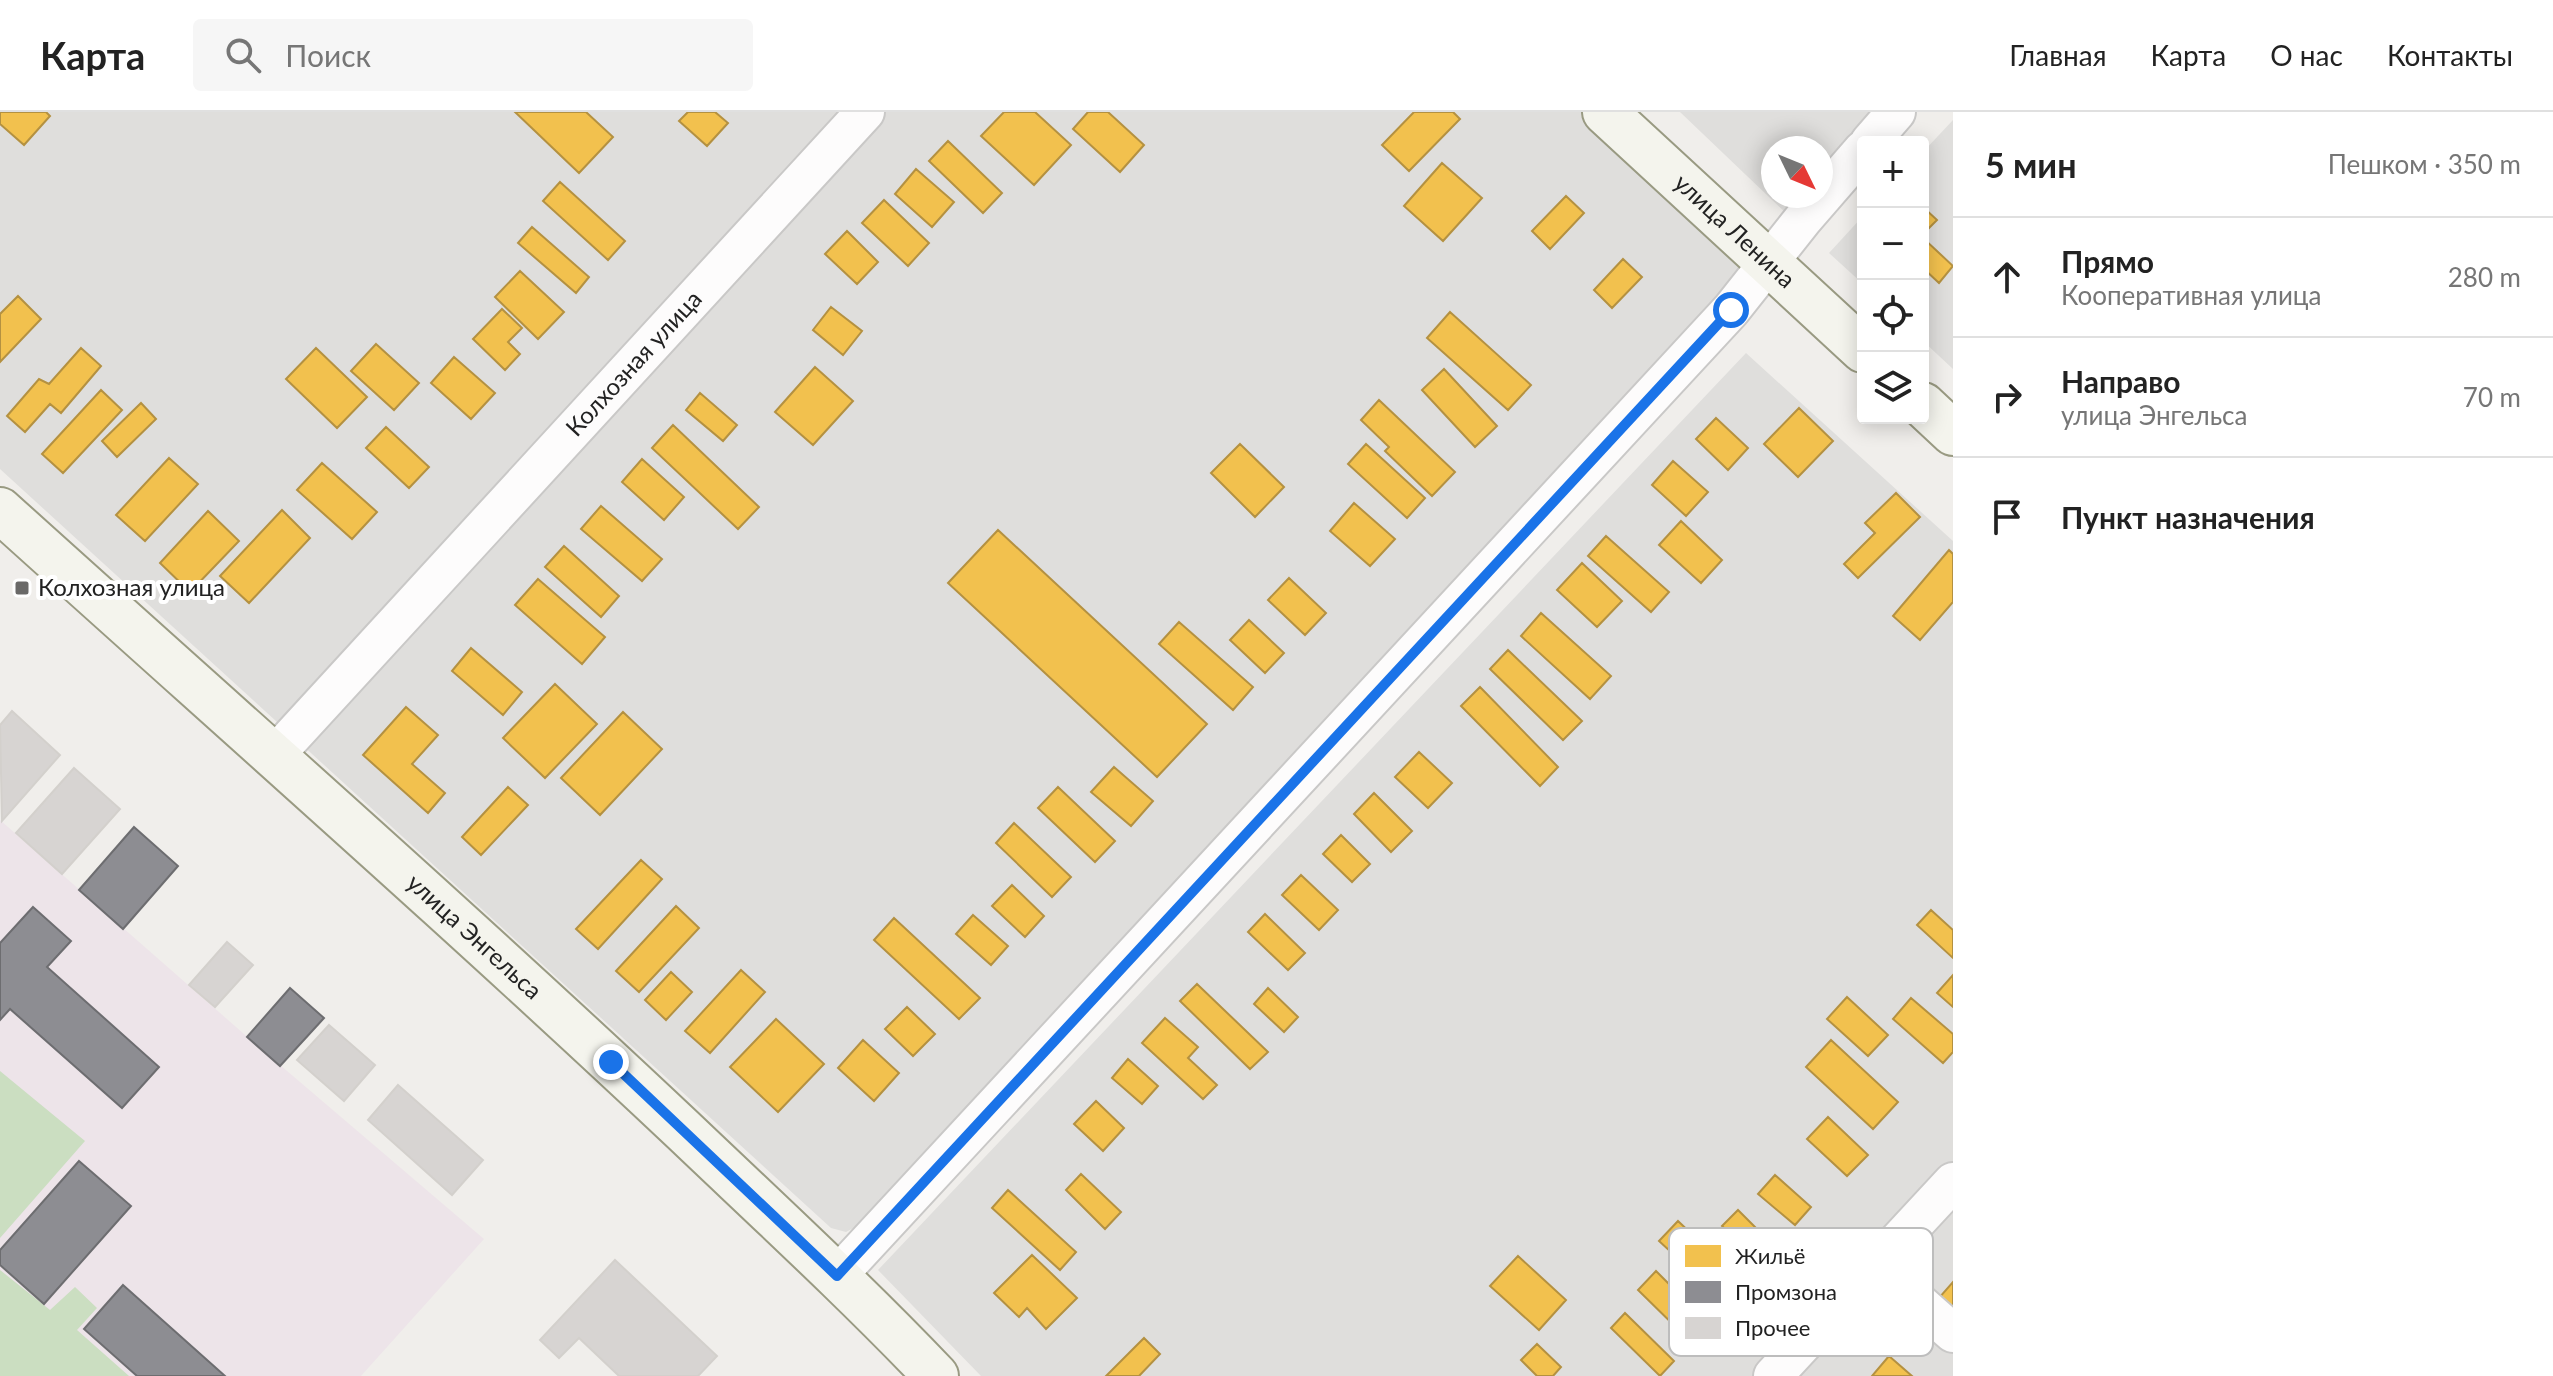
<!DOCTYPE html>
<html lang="ru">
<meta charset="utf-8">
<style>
:root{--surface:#fff;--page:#f6f6f6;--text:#222;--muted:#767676;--line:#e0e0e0}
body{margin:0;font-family:Lato,sans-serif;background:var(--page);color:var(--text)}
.controls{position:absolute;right:24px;top:24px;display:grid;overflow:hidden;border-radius:8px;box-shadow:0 4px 20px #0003}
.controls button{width:72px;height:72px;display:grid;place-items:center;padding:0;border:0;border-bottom:2px solid var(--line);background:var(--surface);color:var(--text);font:40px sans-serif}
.compass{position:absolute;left:1761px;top:24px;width:72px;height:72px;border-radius:50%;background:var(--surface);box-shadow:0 4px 20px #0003;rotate:133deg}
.stop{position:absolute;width:24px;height:24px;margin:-18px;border:6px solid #1a73e8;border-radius:50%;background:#fff}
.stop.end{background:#1a73e8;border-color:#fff;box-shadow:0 2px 8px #0008}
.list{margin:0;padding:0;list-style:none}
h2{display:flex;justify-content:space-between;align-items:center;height:104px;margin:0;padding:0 32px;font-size:34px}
h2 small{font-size:26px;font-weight:400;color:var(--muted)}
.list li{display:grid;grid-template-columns:52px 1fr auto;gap:24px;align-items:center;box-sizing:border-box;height:120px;padding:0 32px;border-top:2px solid var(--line)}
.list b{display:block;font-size:30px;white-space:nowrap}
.list p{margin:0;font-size:26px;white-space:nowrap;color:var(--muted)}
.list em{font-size:26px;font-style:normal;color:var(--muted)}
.icon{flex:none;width:44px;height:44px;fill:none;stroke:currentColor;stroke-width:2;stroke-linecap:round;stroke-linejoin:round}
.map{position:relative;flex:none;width:1953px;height:1264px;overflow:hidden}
header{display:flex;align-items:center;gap:48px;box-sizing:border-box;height:112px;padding:0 40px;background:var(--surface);border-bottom:2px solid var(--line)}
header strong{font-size:38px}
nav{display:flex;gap:44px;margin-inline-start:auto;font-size:28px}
.search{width:560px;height:72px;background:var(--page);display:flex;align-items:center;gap:20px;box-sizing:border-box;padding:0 28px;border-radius:8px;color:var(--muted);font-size:30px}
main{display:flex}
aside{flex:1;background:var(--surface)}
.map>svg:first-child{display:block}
.residential{fill:#dfdedc}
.industrial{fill:#ede4e9}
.forest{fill:#cbdec1}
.homes{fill:#f2c14e;stroke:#b49141;stroke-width:2}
.industry{fill:#8d8d92;stroke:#6d6d70;stroke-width:2}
.building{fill:#d7d4d2;stroke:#d3d0cc;stroke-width:2}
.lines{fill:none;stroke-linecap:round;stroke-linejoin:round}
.street-casing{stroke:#c9c8c7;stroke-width:42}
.secondary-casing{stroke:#999a82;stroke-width:48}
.street{stroke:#fdfcfc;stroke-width:38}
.secondary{stroke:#f4f4ed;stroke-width:44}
.route{stroke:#1a73e8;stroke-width:10}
.poi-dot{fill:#6a6968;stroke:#fff;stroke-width:3}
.labels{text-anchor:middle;stroke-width:8;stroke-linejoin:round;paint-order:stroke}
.street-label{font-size:24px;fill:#222;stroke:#fff}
.poi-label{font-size:24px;fill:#222;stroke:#fff;text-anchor:start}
.key{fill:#fff;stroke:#bdbdbd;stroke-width:2}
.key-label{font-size:22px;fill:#222}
</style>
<header>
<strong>Карта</strong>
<div class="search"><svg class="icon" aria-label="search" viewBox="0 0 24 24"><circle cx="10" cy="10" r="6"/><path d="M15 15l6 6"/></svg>Поиск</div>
<nav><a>Главная</a><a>Карта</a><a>О нас</a><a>Контакты</a></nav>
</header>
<main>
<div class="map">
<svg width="1953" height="1264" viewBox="0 0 1953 1264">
<rect width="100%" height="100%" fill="#f0eeeb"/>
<path class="residential" d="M0 0H1583L1736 140 1741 156 1728 178 859 1113 846 1120 831 1116 0 357Z
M1680 0H1885L1821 69V36H1773V84H1808L1789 104Z
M1953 8V257L1923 229V40Z
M1863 104V172L1829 141Z
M1746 241 1953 429V1264H981L878 1158Z"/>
<path class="industrial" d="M0 708 252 929 484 1127 361 1264H0Z"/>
<path class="forest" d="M0 959 85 1029 0 1126Z
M0 1158 50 1198 75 1175 97 1196 77 1218 129 1264H0Z"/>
<path class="homes" d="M0 0H46L50 4 24 33 0 12Z
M515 0H586L613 25 579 61Z
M688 0H715L728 11 707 34 679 9Z
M1004 0H1035L1071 33 1034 73 981 24Z
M1088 0H1108L1144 33 1120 60 1073 17Z
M1414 0H1453L1460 7 1409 59 1382 33Z
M948 29 1002 81 983 101 929 49Z
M1442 51 1482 86 1443 129 1404 94Z
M916 57 954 90 932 115 895 82Z
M560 70 625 129 608 148 543 89Z
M1566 84 1584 101 1550 137 1532 119Z
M884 88 929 131 908 154 862 111Z
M1923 95 1937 108 1923 122Z
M532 115 589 165 576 181 518 131Z
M847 119 878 150 857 172 825 142Z
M1923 126 1953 154 1939 171 1923 156Z
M1623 147 1642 165 1612 196 1594 178Z
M520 159 564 200 538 227 495 185Z
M18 184 41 207 0 250V202Z
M831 195 862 219 843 243 813 218Z
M502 197 522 216 508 230 520 242 505 258 473 227Z
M1450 200 1531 273 1508 298 1427 226Z
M376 232 419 271 394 298 351 259Z
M81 236 101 254 61 301 50 292 25 320 7 304 39 267 49 272Z
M316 236 367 285 337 316 286 267Z
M454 245 495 281 471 307 431 271Z
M815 255 853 289 813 333 775 300Z
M1444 257 1497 314 1475 335 1422 278Z
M101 278 122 298 63 361 42 342Z
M700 281 737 313 723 329 686 298Z
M1379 288 1455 360 1432 384 1385 339 1389 335 1361 308Z
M141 291 156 307 117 345 102 329Z
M1799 296 1833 329 1798 365 1764 332Z
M1716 306 1748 336 1728 358 1696 327Z
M673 313 759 395 738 417 652 336Z
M386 315 429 355 409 376 366 336Z
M1240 332 1284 375 1255 405 1211 361Z
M1366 332 1425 386 1407 406 1348 352Z
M169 346 198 372 145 429 116 403Z
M642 347 684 385 664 408 622 370Z
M1673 349 1708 380 1686 404 1652 373Z
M322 351 377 400 352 427 297 378Z
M1896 381 1920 405 1858 466 1844 452 1875 421 1865 411Z
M1354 391 1395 427 1370 454 1330 419Z
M601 394 662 447 642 469 581 417Z
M282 398 310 426 249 491 220 464Z
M208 399 239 429 190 480 160 451Z
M1681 409 1722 448 1701 471 1659 433Z
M998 418 1207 612 1157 665 948 471Z
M1606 424 1669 480 1651 500 1588 444Z
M564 434 619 484 601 505 545 455Z
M1949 438 1953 442V490L1920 528 1893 504Z
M1582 451 1622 489 1597 515 1557 478Z
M1289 466 1326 501 1305 523 1268 488Z
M538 467 605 525 582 552 515 493Z
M1541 501 1611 564 1590 587 1521 524Z
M1249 508 1284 541 1265 561 1230 528Z
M1179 510 1253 575 1233 598 1159 532Z
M471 536 522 580 503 603 452 559Z
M1508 538 1582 609 1563 628 1490 557Z
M555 572 597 612 545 666 503 626Z
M1480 575 1558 655 1540 674 1461 594Z
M406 595 438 623 412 652 445 681 428 701 363 643Z
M623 600 662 637 600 703 561 666Z
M1419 640 1452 671 1428 696 1395 665Z
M1114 655 1153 689 1131 714 1091 680Z
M508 675 528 693 481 743 462 725Z
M1058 675 1115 729 1095 750 1038 696Z
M1374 681 1412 719 1391 740 1354 702Z
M1014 711 1071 765 1052 785 996 731Z
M1341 723 1370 752 1352 770 1323 742Z
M641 748 662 767 598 837 576 817Z
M1301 763 1338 798 1319 818 1282 783Z
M1012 773 1044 804 1025 825 992 794Z
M676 794 699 816 639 880 616 859Z
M1931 798 1953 818V846L1917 813Z
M1265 802 1305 841 1288 858 1248 820Z
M973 803 1008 834 991 853 956 822Z
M894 806 980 886 959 907 874 828Z
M741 858 765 880 710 941 685 919Z
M671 860 692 880 666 908 645 888Z
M1953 863V895L1937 881Z
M1197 872 1268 940 1250 957 1180 889Z
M1268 876 1298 905 1284 920 1254 892Z
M1847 885 1888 923 1868 944 1827 907Z
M1911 886 1953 922V940L1943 951 1893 907Z
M907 895 935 922 913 944 885 917Z
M1165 906 1198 935 1188 946 1217 973 1203 987 1142 931Z
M776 907 824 952 778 1000 730 955Z
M863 928 899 961 874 989 838 956Z
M1831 928 1898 990 1873 1017 1806 955Z
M1128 947 1158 974 1142 992 1112 966Z
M1096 989 1124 1016 1103 1039 1074 1012Z
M1828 1005 1868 1043 1847 1064 1807 1027Z
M1081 1062 1121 1100 1105 1117 1066 1078Z
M1775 1063 1811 1095 1795 1113 1758 1082Z
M1008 1078 1076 1140 1060 1158 992 1096Z
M1738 1098 1777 1137 1761 1152 1722 1114Z
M1678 1109 1740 1168 1722 1187 1659 1129Z
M1032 1143 1077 1186 1046 1217 1027 1196 1019 1205 994 1181Z
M1518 1144 1566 1188 1539 1218 1490 1174Z
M1656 1159 1708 1211 1690 1229 1638 1178Z
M1953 1170V1199L1938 1187Z
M1625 1201 1674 1249 1660 1264 1611 1216Z
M1144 1226 1160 1242 1139 1264H1106Z
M1537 1232 1561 1255 1553 1264H1537L1521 1248Z
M1889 1244 1912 1264H1872Z"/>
<path class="industry" d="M134 715 178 754 123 817 79 778Z
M33 795 71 829 47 855 159 955 122 996 10 897 0 908V831Z
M290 876 324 906 280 954 247 925Z
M79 1049 131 1094 44 1192 0 1153V1138Z
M123 1173 225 1264H137L84 1217Z"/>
<path class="building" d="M12 599 60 643 2 709 0 613Z
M74 656 120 697 62 762 16 721Z
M227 830 253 853 215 895 189 873Z
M329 913 375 953 344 989 297 948Z
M398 973 483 1048 452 1083 368 1008Z
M615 1148 717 1244 698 1264H619L579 1226 559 1246 540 1228Z"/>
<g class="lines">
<defs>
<g id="street">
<path d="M1870 30 1896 0"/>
<path id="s1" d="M273 645 865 0"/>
<path d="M1876 1153 1953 1221"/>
<path d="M837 1164 1731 198 1804 106 1863 38"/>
<path d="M1773 1264 1953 1070"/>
</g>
<g id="secondary">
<path id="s2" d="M1605 0 1863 238"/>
<path d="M1923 293 1953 321"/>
<path id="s3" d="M0 398C228 604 459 807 683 1018 768 1099 855 1179 936 1264"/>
</g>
</defs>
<use href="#street" class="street-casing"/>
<use href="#secondary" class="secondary-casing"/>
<use href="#street" class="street"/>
<use href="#secondary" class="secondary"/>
</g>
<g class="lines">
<path class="route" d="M611 950 837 1164 1731 198"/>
</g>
<rect class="poi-dot" x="14" y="468" width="16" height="16" rx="4"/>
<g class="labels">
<g class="street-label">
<text dy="8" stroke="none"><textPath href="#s2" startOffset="176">улица Ленина</textPath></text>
<text dy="8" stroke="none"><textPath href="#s1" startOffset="534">Колхозная улица</textPath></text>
<text dy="8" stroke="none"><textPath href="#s3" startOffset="638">улица Энгельса</textPath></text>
</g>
<g class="poi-label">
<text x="38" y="484">Колхозная улица</text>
</g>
</g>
<rect x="1669" y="1116" width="264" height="128" rx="12" class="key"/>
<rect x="1685" y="1133" width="36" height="22" fill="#f2c14e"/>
<rect x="1685" y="1169" width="36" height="22" fill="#8d8d92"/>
<rect x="1685" y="1205" width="36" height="22" fill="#d7d4d2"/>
<g class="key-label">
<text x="1735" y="1152">Жильё</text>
<text x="1735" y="1188">Промзона</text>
<text x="1735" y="1224">Прочее</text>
</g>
</svg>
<div class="controls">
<button>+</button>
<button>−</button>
<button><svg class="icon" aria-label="locate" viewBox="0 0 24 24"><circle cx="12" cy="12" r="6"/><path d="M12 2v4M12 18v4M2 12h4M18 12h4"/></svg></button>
<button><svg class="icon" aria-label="layers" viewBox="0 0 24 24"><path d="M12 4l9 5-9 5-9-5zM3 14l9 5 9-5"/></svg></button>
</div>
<svg class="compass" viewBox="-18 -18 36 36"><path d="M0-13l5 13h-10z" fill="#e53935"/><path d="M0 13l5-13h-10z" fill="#767676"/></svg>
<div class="stop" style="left:1731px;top:198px"></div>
<div class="stop end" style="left:611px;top:950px"></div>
</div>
<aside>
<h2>5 мин<small>Пешком · 350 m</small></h2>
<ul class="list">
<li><svg class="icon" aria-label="ahead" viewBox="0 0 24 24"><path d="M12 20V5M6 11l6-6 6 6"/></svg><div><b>Прямо</b><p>Кооперативная улица</p></div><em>280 m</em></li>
<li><svg class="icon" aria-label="right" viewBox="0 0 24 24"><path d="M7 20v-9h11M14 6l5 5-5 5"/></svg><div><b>Направо</b><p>улица Энгельса</p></div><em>70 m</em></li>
<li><svg class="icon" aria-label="arrive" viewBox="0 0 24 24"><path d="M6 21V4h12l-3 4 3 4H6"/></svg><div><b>Пункт назначения</b></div></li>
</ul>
</aside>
</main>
